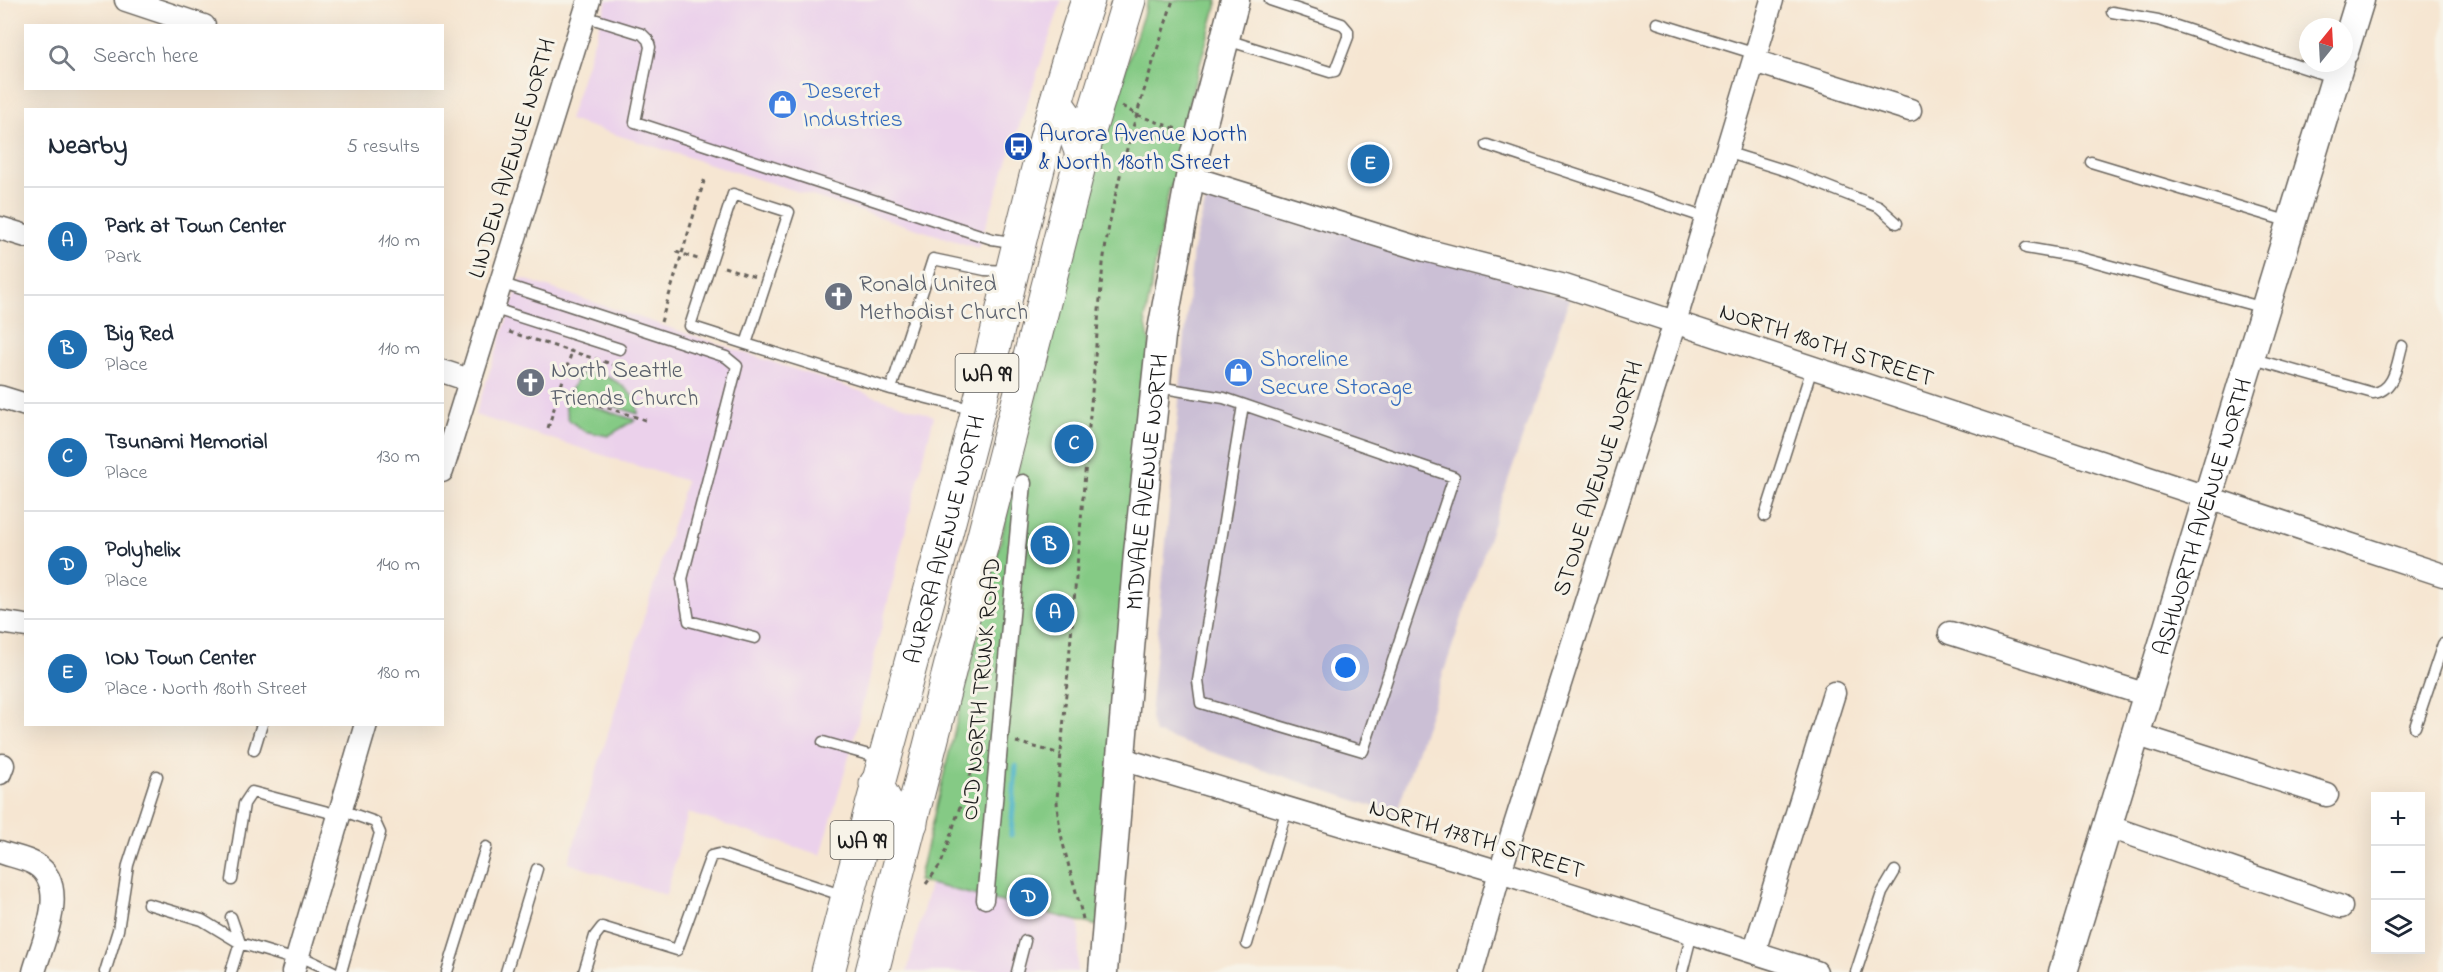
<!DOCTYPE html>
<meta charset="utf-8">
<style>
:root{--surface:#fff;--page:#f6f6f7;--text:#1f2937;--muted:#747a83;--line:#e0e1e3;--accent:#1f6fb2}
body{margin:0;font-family:"Indie Flower",sans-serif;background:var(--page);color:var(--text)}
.controls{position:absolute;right:18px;bottom:18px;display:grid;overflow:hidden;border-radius:0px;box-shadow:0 6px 24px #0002}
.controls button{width:54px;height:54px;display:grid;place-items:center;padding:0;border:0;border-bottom:2px solid var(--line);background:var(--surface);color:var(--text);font:30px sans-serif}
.compass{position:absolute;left:2299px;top:18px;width:54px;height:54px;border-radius:50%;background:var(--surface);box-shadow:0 6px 24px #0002;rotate:18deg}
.you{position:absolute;left:1346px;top:668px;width:21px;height:21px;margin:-15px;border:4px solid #fff;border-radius:50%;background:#1a73e8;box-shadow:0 0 0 9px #1a73e833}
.badge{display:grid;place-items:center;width:39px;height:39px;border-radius:50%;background:var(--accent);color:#fff;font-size:20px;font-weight:700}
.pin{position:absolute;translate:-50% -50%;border:3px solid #fff;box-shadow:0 2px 6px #0006}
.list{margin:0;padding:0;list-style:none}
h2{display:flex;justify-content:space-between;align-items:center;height:78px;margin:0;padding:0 24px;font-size:26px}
h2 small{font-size:20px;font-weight:400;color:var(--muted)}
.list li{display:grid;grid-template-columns:39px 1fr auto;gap:18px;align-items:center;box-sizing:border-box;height:108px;padding:0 24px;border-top:2px solid var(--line)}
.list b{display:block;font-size:22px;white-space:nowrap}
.list p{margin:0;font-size:20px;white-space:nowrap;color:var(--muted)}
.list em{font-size:20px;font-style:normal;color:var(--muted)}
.icon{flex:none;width:33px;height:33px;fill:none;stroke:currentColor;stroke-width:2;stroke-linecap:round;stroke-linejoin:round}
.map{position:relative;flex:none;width:2443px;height:972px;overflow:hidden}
.search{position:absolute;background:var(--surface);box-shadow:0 6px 24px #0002;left:24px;top:24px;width:420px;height:66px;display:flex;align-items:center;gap:15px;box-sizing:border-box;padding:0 21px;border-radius:0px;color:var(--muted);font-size:22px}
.panel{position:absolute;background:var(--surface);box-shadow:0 6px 24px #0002;left:24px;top:108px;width:420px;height:618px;border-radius:0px}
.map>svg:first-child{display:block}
.built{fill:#ebd1eb}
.industrial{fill:#cbbfd5}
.green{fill:#85ca85;stroke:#507350;stroke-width:1.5}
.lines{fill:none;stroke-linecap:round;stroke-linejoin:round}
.stream{stroke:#4bb4c8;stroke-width:5}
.service-casing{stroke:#68635c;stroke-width:13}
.pedestrian-casing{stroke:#68635c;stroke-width:19}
.minor-casing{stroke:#68635c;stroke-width:25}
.tertiary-casing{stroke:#68635c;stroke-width:31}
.primary-casing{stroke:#68635c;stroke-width:35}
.trunk-casing{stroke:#68635c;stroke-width:35}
.path{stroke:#68635c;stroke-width:3;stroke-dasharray:4.5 4.5;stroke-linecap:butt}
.service{stroke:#fff;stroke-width:10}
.pedestrian{stroke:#fff;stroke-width:16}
.minor{stroke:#fff;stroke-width:22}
.tertiary{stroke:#fff;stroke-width:28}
.primary{stroke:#fff;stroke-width:33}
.trunk{stroke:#fff;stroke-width:33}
.labels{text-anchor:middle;stroke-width:6;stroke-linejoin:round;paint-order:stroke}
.shield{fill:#f7f3e8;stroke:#5e5c59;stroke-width:1.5}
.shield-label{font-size:22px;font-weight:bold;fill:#1c1c1c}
.shop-label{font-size:24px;fill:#366cbe;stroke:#f7f3e8;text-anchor:start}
.transit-label{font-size:24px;fill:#164399;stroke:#f7f3e8;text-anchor:start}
.street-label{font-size:24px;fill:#1c1c1c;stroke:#f7f3e8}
.worship-label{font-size:24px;fill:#5b616d;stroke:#f7f3e8;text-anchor:start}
</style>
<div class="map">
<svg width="2443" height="972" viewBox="0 0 2443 972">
<rect width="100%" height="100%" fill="#f7f3e8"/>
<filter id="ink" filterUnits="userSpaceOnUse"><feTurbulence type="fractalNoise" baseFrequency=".0167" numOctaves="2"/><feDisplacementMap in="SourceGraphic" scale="12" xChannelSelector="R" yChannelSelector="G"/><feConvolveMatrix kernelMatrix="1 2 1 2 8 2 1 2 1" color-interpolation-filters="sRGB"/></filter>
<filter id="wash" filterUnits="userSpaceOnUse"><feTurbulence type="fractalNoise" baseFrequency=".008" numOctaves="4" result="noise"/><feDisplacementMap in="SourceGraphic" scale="24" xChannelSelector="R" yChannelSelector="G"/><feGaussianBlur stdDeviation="1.35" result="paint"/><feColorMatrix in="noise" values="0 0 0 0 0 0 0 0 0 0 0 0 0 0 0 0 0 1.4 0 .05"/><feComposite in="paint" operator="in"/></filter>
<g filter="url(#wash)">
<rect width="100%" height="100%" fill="#f6e6d2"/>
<path class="built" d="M607 0H1062L978 248 569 120Z
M521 278 934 416 851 750 821 855 688 813 666 895 568 863 686 481 475 415Z
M930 884 1078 922 1080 932 1077 972H907Z"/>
<path class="industrial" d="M1211 182 1569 299 1396 814 1155 733 1150 717 1193 249Z"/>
<path class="green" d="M1148 0H1218L1189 103 1192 122 1182 169 1169 190 1145 320 1150 344 1098 926 918 881 1065 274 1102 140Z
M592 373C612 376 638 391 638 414L570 392 579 375Z
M567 398 635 420 608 436 584 431 569 420 565 406Z"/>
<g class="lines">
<path class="stream" d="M1011 835 1016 766"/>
</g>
</g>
<g filter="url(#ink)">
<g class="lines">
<defs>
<path id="service" d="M2112 12 2158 20 2335 78
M584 16 642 34 648 40 650 47 635 122 992 239 1017 243
M1657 23 1756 54
M1227 40 1330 72 1335 71 1348 37V31L1342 24 1270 0
M1487 145 1706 218
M1726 152 1790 172 1879 207 1897 223
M2091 162 2290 222
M2026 248 2078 257 2264 308
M500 283 726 357 737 366 682 579 689 621 755 638
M492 308 620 349
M746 344 690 326 733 194 789 212 746 344 891 389 975 410
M2250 358 2373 393C2395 391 2397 363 2402 346
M1158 387 1224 398 1454 477 1363 751 1201 703 1198 681 1243 405
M891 389 933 259 985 270 1010 271
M1765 516 1812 368
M2415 727 2443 644
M823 742 883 759
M254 750 262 724
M341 810 375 822 380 833 341 972
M232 880 244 804 252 792 339 815
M148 904 202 920 240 943 296 960
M1247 944 1287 808
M298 955 334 972
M105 972 118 930 128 865 157 776
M231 972 240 943 231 917
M447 972 486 847
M506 972 537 869
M584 972 595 936 602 927 677 950 711 856 719 854 844 896
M1017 972 1025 941
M1682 972 1692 933
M1856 972 1882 893 1895 871"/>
<path id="pedestrian" d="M985 900 1023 483"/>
<path id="minor" d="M126 0 204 26
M1754 61 1910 110
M1190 177 1425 250 1565 286 2443 575
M0 228 26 236
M442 371 469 380
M0 397 26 405
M442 471 589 0
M0 622 26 626
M1950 633 2147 695
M2135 734 2327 795
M1122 759 1500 872 1816 972
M0 773 3 765
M2107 826 2341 907
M0 852C11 856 25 858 35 864 71 886 42 942 34 972
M1754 952 1834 693
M293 972 366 724
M1472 972 1500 872 1675 322 1772 0"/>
<g id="tertiary">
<path d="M2344 52 2360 0"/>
<path id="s1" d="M1103 972 1138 553 1161 336 1193 161 1235 0"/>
<path id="s2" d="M2063 972 2340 63"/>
</g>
<path id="primary" d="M1056 103 1071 124 1082 154
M876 784 893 815 911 823"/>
<g id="trunk">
<path id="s3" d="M828 972C873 797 923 624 968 449 1007 300 1038 147 1088 0"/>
<path d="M872 972 1082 154 1129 0"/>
</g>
</defs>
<use href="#service" class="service-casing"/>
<use href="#pedestrian" class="pedestrian-casing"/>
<use href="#minor" class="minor-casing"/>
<use href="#tertiary" class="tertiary-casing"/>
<use href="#primary" class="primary-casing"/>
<use href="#trunk" class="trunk-casing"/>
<path class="path" d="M1122 106 1137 115 1177 129
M676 252 698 259
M724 267 755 277
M661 322 705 178
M509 332 615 365
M556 391 648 421
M548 428 572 351
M1016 742 1061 754
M926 884 941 864 980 746
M1083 919C1074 879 1058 840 1057 799L1103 264C1115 173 1145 88 1173 0"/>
<use href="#service" class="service"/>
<use href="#pedestrian" class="pedestrian"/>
<use href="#minor" class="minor"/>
<use href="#tertiary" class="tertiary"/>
<use href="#primary" class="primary"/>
<use href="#trunk" class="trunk"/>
</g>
</g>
<defs>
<symbol id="shop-disc" viewBox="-11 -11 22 22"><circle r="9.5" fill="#3f7fe0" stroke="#f7f3e8"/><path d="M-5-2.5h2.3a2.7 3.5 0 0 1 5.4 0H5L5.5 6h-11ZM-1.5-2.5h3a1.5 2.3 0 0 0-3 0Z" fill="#fff"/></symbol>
<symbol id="bus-disc" viewBox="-11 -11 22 22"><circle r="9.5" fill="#1a4fb4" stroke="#f7f3e8"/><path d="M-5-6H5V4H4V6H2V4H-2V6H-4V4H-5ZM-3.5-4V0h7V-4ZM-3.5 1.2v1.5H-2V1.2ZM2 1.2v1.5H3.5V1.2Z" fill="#fff"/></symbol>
<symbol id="church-disc" viewBox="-11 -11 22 22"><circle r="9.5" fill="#6b7280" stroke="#f7f3e8"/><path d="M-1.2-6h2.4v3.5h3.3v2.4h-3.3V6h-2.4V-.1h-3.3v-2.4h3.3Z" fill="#fff"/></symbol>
</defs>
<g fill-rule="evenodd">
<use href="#shop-disc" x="766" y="88" width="33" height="33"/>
<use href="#bus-disc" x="1002" y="130" width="33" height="33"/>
<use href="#church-disc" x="822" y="280" width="33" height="33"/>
<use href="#shop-disc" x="1222" y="356" width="33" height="33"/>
<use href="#church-disc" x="514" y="366" width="33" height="33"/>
</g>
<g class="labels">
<g class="shield">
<rect x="955.5" y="354" width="63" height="38" rx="4.5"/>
<rect x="830.5" y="821" width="63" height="38" rx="4.5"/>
</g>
<g class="shield-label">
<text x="987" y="381">WA 99</text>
<text x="862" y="848">WA 99</text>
</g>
<g class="shop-label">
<text x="803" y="98">Deseret<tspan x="803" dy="28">Industries</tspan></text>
<text x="1260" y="366">Shoreline<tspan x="1260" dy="28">Secure Storage</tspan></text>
</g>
<g class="transit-label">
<text x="1039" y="141">Aurora Avenue North<tspan x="1039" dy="28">&amp; North 180th Street</tspan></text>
</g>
<g class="street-label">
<text transform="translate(511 158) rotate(-73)" y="8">LINDEN AVENUE NORTH</text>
<text transform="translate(1827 344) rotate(18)" y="8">NORTH 180TH STREET</text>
<text transform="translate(1597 478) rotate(-72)" y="8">STONE AVENUE NORTH</text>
<text dy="8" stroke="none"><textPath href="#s1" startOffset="492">MIDVALE AVENUE NORTH</textPath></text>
<text dy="8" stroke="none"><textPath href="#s2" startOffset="476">ASHWORTH AVENUE NORTH</textPath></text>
<text dy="8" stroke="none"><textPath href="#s3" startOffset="448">AURORA AVENUE NORTH</textPath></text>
<text transform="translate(980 689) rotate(-85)" y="8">OLD NORTH TRUNK ROAD</text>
<text transform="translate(1477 838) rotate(17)" y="8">NORTH 178TH STREET</text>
</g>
<g class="worship-label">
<text x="859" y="291">Ronald United<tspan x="859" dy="28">Methodist Church</tspan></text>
<text x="551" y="377">North Seattle<tspan x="551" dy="28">Friends Church</tspan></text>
</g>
</g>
</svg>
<div class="controls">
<button>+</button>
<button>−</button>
<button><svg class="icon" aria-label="layers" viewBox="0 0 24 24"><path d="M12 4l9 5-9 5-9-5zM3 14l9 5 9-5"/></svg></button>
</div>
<svg class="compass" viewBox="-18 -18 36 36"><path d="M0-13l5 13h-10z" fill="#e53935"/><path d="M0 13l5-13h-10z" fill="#747a83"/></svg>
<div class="you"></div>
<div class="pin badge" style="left:1055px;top:613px">A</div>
<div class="pin badge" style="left:1050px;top:545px">B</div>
<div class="pin badge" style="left:1074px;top:444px">C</div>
<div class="pin badge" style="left:1029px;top:897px">D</div>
<div class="pin badge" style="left:1370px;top:164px">E</div>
<div class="search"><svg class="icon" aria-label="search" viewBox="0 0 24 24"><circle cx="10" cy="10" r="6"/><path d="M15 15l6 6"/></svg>Search here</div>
<section class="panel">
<h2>Nearby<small>5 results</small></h2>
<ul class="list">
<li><span class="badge">A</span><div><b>Park at Town Center</b><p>Park</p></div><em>110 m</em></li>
<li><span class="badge">B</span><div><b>Big Red</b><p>Place</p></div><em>110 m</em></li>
<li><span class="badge">C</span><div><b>Tsunami Memorial</b><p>Place</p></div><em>130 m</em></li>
<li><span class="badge">D</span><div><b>Polyhelix</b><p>Place</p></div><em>140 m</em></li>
<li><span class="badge">E</span><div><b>ION Town Center</b><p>Place · North 180th Street</p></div><em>180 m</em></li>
</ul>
</section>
</div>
